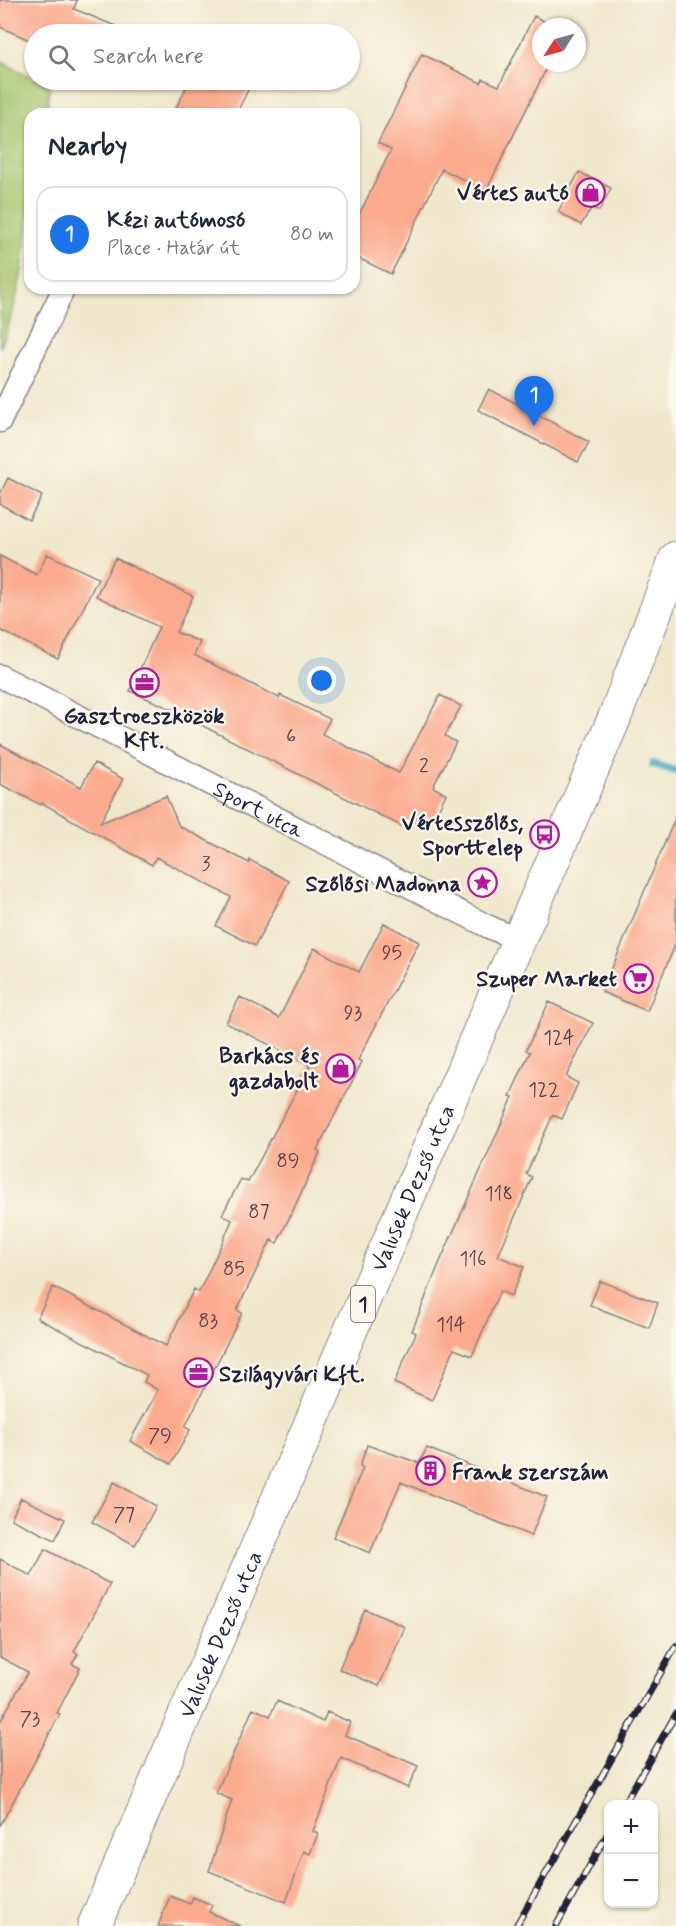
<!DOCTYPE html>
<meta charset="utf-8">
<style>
:root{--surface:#fff;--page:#f2f2f3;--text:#1f2937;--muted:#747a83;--line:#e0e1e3;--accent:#1a73e8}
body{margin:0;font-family:Mynerve,sans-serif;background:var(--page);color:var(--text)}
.controls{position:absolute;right:18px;bottom:18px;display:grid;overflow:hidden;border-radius:12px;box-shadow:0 2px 4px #0004}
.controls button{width:54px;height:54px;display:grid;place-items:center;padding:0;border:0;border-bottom:2px solid var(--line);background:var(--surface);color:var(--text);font:30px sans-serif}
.compass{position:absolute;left:532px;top:18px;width:54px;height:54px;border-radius:50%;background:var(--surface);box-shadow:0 2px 4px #0004;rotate:234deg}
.you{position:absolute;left:322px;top:681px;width:21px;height:21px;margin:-15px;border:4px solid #fff;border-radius:50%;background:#1a73e8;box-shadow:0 0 0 9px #1a73e833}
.badge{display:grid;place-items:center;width:39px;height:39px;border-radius:50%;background:var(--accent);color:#fff;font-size:20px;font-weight:700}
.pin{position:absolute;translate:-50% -50px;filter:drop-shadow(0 2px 3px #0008)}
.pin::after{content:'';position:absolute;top:32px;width:21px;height:18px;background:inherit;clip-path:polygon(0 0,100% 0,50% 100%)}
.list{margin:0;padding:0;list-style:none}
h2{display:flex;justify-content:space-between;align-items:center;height:78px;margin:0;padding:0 24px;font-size:26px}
h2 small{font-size:20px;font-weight:400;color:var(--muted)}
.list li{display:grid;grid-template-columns:39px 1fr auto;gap:18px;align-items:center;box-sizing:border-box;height:96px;margin:0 12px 12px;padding:0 12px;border:2px solid var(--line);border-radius:18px}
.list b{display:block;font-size:22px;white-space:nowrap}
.list p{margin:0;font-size:20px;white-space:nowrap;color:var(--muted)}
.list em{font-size:20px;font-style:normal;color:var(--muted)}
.icon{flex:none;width:33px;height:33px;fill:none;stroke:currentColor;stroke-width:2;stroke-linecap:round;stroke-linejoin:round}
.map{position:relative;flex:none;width:676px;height:1926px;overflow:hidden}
.search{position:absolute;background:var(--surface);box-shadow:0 2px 4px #0004;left:24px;top:24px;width:336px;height:66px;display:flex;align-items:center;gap:15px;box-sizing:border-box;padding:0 21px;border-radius:33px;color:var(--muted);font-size:22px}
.panel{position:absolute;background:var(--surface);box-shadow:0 2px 4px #0004;left:24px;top:108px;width:336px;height:186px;border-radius:18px}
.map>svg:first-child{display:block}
.green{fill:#a3c26a;stroke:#627252;stroke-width:1.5}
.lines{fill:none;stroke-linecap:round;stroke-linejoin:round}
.stream{stroke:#44a8c4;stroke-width:8}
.building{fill:#fbaa8d}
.minor-casing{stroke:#898584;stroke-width:25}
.primary-casing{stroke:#898584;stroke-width:35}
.minor{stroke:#fff;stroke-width:22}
.primary{stroke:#fff;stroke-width:33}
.rail-casing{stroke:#22223b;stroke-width:7}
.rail{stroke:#fbf7ec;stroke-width:4.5;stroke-dasharray:14;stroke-linecap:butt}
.labels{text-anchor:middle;stroke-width:5;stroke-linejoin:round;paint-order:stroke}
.number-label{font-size:20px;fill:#584450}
.shield{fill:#fbf7ec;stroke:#636270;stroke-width:1.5}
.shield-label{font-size:21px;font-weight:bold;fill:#22223b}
.poi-label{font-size:22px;font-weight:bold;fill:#22223b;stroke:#fbf7ec;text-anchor:end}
.street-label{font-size:22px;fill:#22223b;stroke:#fbf7ec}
</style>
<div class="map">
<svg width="676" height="1926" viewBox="0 0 676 1926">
<rect width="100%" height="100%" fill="#fbf7ec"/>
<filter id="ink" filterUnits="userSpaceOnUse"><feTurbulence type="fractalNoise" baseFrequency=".0167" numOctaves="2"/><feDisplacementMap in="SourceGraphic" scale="12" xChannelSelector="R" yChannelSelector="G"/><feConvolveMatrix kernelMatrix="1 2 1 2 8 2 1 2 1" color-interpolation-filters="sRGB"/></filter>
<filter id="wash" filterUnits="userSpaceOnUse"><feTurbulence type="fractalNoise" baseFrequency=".008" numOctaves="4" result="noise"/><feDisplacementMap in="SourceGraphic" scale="24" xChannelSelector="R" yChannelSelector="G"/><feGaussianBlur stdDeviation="1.35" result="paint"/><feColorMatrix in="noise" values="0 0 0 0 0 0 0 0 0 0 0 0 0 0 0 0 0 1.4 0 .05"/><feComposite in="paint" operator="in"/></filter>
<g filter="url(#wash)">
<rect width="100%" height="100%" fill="#f0e8cc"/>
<path class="green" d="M0 61 50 87 46 114H30C30 192 31 275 0 348Z"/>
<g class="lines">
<path class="stream" d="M653 764 676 771"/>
</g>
<g id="blocks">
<path class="building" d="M0 0H77L74 9 135 34H34V42L0 27Z
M534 16 556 27H541V63H549L486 191 442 169 391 274 354 256V225L391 150 378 143 422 54 481 83 483 79 499 86Z
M190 80H253L236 114H173Z
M579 172 611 188 599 211 592 207 581 225 558 212Z
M489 389 589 442 578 462 478 410Z
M8 478 42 496 29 520 0 504V494Z
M47 554 98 578 58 659 0 630V556L37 575Z
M115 558 193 596 176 632 200 642 194 655 279 698 280 695 330 719 322 734 399 773 440 695 461 706 445 736 456 742 433 787 446 794 433 820 418 813 409 830 189 719 190 717 130 691 159 627 96 596Z
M0 744 81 787 94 763 123 779 100 823 166 796 179 826 249 863 250 860 289 881 255 946 216 926 231 897 156 857 152 865 42 803 41 805 0 784Z
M676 816V943L647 1011 602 992Z
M384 923 419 942 358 1060 362 1062 317 1150 320 1152 295 1206 277 1243 271 1240 237 1310 242 1313 185 1427 190 1430 171 1464 130 1441 158 1390 144 1382 147 1375 37 1318 53 1287 166 1346 194 1289 199 1292 223 1241 232 1220 222 1215 241 1179 248 1182 310 1065 226 1023 240 997 279 1018 314 948 359 972Z
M549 1002 593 1023 566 1077 578 1083 562 1119 553 1115 526 1174 532 1177 498 1256 524 1267 511 1296 500 1291 472 1356 454 1349 432 1400 394 1383 416 1333 412 1331 439 1264 513 1097 510 1096 530 1052 526 1050Z
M600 1281 658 1303 649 1328 590 1305Z
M367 1445 419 1463 427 1448 547 1497 531 1536 401 1482 370 1553 333 1537 363 1468 360 1466Z
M114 1482 156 1506 135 1545 92 1522Z
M21 1498 65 1519 55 1540 11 1519Z
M45 1549 110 1584 74 1652 78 1654 72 1664 80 1668 57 1713 60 1714 0 1826V1722L28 1672 0 1657V1559L31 1576Z
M365 1609 405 1627 379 1686 339 1669Z
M277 1701 323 1722 327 1712 350 1722 345 1735 418 1766 408 1788 341 1758 313 1831 318 1833 310 1854 304 1851 286 1902 209 1871 232 1800 216 1793 253 1708 270 1716Z
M170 1896 190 1904 193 1897 212 1905 209 1912 240 1926H158Z"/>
</g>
</g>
<g filter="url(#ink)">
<use href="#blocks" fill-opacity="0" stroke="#898584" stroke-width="1.5"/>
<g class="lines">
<defs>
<g id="minor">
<path d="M0 421 64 288"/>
<path id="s1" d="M0 676 489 927 519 940"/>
</g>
<g id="primary">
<path id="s2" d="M94 1926 614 719 676 558"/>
</g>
</defs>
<use href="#minor" class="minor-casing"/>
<use href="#primary" class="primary-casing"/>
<use href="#minor" class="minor"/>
<use href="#primary" class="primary"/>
<defs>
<path id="rail" d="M624 1804 676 1714
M516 1926 676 1646
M556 1926 608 1833"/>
</defs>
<use href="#rail" class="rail-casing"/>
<use href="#rail" class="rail"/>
</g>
</g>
<defs>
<symbol id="shop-ring" viewBox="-11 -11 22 22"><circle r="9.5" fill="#fbf7ec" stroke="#b5179e" stroke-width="1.5"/><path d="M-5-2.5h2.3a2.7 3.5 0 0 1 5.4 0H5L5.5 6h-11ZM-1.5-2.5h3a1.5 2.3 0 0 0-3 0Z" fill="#b5179e"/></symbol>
<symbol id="office-ring" viewBox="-11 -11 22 22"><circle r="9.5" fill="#fbf7ec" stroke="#b5179e" stroke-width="1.5"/><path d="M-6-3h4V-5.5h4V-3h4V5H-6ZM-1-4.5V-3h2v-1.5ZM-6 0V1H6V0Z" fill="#b5179e"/></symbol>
<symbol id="bus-ring" viewBox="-11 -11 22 22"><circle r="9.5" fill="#fbf7ec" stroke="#b5179e" stroke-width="1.5"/><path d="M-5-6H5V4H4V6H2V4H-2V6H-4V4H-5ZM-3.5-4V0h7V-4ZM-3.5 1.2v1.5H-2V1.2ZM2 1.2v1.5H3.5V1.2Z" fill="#b5179e"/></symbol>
<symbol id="sight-ring" viewBox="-11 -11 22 22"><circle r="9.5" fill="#fbf7ec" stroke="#b5179e" stroke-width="1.5"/><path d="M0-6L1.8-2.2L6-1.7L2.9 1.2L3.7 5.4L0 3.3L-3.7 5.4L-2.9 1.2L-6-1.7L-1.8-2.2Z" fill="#b5179e"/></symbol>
<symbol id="supermarket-ring" viewBox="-11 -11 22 22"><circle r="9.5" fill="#fbf7ec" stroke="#b5179e" stroke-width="1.5"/><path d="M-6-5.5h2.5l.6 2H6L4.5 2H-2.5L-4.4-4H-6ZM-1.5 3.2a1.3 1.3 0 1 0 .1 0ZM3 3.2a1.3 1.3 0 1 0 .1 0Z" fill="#b5179e"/></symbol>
<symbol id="building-ring" viewBox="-11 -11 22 22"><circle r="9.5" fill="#fbf7ec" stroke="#b5179e" stroke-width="1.5"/><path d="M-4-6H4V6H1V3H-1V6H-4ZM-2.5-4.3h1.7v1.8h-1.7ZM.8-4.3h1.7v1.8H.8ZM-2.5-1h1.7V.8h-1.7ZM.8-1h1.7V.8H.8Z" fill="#b5179e"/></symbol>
</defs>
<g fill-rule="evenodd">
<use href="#shop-ring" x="574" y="176" width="33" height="33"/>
<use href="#office-ring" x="128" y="666" width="33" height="33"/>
<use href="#bus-ring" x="528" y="818" width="33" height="33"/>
<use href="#sight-ring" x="466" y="866" width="33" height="33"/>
<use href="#supermarket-ring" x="622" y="962" width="33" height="33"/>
<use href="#shop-ring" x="324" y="1052" width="33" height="33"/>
<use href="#office-ring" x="182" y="1356" width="33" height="33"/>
<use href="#building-ring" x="414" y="1454" width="33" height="33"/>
</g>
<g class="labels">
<g class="number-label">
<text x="291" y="742">6</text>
<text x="424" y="772">2</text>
<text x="206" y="870">3</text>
<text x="392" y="959">95</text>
<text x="353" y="1019">93</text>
<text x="559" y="1044">124</text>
<text x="544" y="1096">122</text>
<text x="288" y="1167">89</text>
<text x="499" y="1200">118</text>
<text x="259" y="1218">87</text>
<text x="473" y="1265">116</text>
<text x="234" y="1275">85</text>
<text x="208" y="1327">83</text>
<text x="451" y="1331">114</text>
<text x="160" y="1442">79</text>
<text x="124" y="1521">77</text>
<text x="30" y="1725">73</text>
</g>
<rect class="shield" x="351" y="1286" width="24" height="36" rx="4.5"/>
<g class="shield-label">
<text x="363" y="1311">1</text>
</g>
<g class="poi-label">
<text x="569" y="200">Vértes autó</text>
<text x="144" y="723" text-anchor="middle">Gasztroeszközök<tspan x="144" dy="25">Kft.</tspan></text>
<text x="523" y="830">Vértesszőlős,<tspan x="523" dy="25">Sporttelep</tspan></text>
<text x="461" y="891">Szőlősi Madonna</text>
<text x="617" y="986">Szuper Market</text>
<text x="319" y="1063">Barkács és<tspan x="319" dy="25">gazdabolt</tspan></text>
<text x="219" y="1381" text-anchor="start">Szilágyvári Kft.</text>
<text x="452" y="1479" text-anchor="start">Frank szerszám</text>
</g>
<g class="street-label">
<text dy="8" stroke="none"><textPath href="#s1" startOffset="291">Sport utca</textPath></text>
<text dy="8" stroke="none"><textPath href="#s2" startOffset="804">Valusek Dezső utca</textPath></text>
<text dy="8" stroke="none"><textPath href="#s2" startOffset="318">Valusek Dezső utca</textPath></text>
</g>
</g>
</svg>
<div class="controls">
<button>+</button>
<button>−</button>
</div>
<svg class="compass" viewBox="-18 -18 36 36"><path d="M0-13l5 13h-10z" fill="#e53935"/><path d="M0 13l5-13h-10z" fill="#747a83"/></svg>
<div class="you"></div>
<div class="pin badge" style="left:534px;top:426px">1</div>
<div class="search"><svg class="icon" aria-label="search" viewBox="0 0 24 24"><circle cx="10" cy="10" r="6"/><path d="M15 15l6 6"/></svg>Search here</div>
<section class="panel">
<h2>Nearby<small></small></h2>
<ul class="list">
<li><span class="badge">1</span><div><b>Kézi autómosó</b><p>Place · Határ út</p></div><em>80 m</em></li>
</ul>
</section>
</div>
